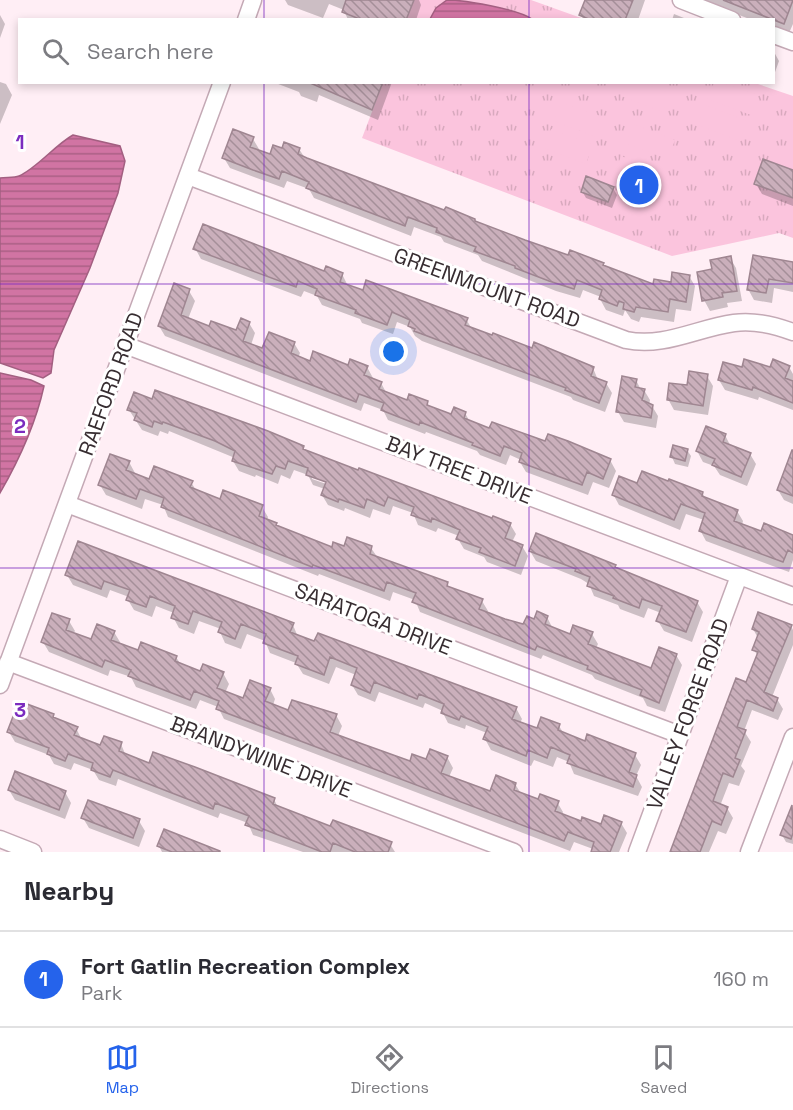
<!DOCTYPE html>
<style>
:root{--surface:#fff;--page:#f7f7f7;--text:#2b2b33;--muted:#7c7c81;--line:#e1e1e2;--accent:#2563eb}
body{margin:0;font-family:"Space Grotesk",sans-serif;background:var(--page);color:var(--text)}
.you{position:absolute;left:394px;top:352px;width:21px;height:21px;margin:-15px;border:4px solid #fff;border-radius:50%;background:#1a73e8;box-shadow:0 0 0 9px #1a73e833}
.badge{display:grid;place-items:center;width:39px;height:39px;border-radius:50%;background:var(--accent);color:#fff;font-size:20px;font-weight:700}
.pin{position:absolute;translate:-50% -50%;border:3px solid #fff;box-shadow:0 2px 6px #0006}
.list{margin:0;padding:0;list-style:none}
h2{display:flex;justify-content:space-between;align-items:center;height:78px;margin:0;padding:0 24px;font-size:26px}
h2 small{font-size:20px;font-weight:400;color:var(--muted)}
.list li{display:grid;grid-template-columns:39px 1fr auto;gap:18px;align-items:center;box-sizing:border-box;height:96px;padding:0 24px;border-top:2px solid var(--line)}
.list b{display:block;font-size:22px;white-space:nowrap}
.list p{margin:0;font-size:20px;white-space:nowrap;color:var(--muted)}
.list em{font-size:20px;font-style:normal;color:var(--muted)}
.icon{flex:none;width:33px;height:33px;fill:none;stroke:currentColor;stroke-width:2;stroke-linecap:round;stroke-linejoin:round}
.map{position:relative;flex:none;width:793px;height:852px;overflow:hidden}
.search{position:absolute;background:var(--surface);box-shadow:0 3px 9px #0003;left:18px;right:18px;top:18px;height:66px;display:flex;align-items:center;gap:15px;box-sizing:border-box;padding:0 21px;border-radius:0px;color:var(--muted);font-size:22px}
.sheet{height:174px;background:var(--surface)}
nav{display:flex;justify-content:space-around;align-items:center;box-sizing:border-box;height:84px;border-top:2px solid var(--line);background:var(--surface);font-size:16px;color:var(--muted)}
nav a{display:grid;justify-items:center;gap:3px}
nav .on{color:var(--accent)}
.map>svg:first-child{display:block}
.grass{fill:url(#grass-tufts)}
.pitch{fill:#fbc4dd}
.water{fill:url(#water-rules);stroke:#a35f81;stroke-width:1.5}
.shadow{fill:#0003;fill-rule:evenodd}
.building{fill:url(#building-back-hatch);stroke:#9f8691;stroke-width:1.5}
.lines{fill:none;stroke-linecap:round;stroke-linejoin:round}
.minor-casing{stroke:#c4a9b5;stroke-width:19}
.minor{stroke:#fff;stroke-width:16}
.grid{fill:none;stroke:#7b2cbf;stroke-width:1.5;stroke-opacity:0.55}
.labels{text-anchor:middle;stroke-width:6;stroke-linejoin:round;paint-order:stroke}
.street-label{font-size:21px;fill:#372d31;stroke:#fff}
.grid-label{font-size:20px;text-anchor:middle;font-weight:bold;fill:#7b2cbf;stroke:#fff;stroke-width:6;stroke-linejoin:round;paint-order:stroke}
</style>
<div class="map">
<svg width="793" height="852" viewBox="0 0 793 852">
<defs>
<pattern id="grass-tufts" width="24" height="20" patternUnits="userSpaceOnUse" patternTransform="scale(1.5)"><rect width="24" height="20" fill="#fbc4dd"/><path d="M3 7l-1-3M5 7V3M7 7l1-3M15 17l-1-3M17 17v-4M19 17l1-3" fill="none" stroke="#d8a9be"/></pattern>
<pattern id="water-rules" width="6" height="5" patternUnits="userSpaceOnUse" patternTransform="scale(1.5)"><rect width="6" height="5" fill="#d174a3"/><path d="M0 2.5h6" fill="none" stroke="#aa6085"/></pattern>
<pattern id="building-back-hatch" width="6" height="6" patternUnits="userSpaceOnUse" patternTransform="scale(1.5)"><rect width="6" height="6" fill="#caafbb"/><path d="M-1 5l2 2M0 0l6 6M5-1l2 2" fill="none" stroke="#a58f99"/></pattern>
</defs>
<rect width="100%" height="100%" fill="#ffeef5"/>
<path class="grass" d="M414 0H531L584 19 406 20Z
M383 83H755L793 96V238L779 233 672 256 362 138Z"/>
<path class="pitch" d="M626 83H643L670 93 663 112 621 96Z
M714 83H723L758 95 751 115 707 99Z
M561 102 603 117 596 137 554 121Z
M705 105 747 121 740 141 698 125Z
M633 124 675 140 668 159 626 144Z
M551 129 593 144 586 164 544 148Z
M621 156 663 172 656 192 614 176Z"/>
<path class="water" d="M447 0C465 0 517 9 532 19H430L436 8Z
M73 135 120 146 125 161 118 193 90 268 54 350 51 373 43 378 0 363V178C6 177 14 178 19 176 36 169 55 145 73 135Z
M0 373 31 380 44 386C36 423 19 460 0 493Z"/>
<path class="shadow" d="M285 0H419L421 5 416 20H348L344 10 329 4 323 18 288 5Z
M586 0H645L638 20H584L581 15Z
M700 0H793V24L789 33 774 28V20H752Z
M674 14 689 20H672Z
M0 15 5 24 0 38Z
M774 52 779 61 774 75Z
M0 82 6 84 12 95 0 124Z
M273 82H392L378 120 319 95 317 102 301 96 299 92Z
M253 139 259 149 258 151 270 156 283 150 299 149 305 158 445 212 474 220 476 223 569 257 603 264 606 268 654 286 672 283 689 276 695 286 691 311 676 309 674 322 641 317 639 322 631 319 625 310 623 316 606 310 600 299 601 297 583 290 580 298 556 291 482 261 478 255 444 242 441 237 414 227 411 236 314 198 309 189 287 181 284 188 230 168 224 158Z
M793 172V206L762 194 756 184Z
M613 188 617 195 612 208 586 198 582 191Z
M195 248 325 273 342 274 348 286 466 319 472 329 593 368 598 380 606 383 612 393 605 412 573 400 571 397 422 341 415 336 410 327 397 322 393 334 362 323 360 319 322 305 317 296 304 291 301 297 201 259Z
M754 257 793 267V292L774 288 772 303 754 300 748 289Z
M730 258 736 268 742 301 727 303 728 307 710 311 704 300 714 270Z
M175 285 189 291 195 301 188 319 210 328 237 332 249 323 255 333 251 345 263 350 294 343 300 353 298 358 311 363 367 367 373 378 372 380 381 383 387 394 408 402 427 403 430 407 452 416 465 413 470 422 490 430 610 460 616 471 609 488 593 482 588 495 526 472 520 462 521 460 510 455 506 465 480 455 477 451 426 432 425 434 388 420 383 410 364 403 361 411 165 336 159 326Z
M789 367 793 374V410L759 397 758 400 725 390 719 380 743 369Z
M707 376 713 386 708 415 674 410 668 399Z
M636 380 641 390H644L650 400 649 405 652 406 658 416 656 428 624 422 618 412Z
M129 410 303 447 305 452 510 524 516 534 512 542 522 546 528 556 521 575 487 562 484 557 464 549 458 539 459 536 438 528 436 532 418 525 413 513 393 506 390 515 373 509 370 518 345 508 344 511 328 505 322 495 325 489 313 485 308 475 294 470 290 479 281 475 278 484 256 475 255 477 239 471 233 461 235 458 169 431 168 434 160 431 158 436 142 430ZM312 475 333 484 332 486 312 479Z
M725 435 731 447 750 454 756 464 747 486 720 475 714 466 703 462 697 451Z
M687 450 691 456 688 467 675 464 672 457Z
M793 457V504L784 500 778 490Z
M129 462 135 473 134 475 150 481 191 482 197 492 221 501 262 507 268 517 267 520 276 524 279 528 332 549 371 548 378 558 447 584 450 588 482 601 488 611 487 613 524 626 547 617 553 629 570 636 592 634 598 644 596 648 652 670 676 655 682 665 665 712 647 706 643 698 595 679 592 675 543 655 541 659 420 612 415 600 393 592 390 601 319 574 318 576 168 517 163 505 145 499 142 509 106 495 100 485Z
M638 485 702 493 706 499 737 511 743 521 742 525 762 533 793 536V560L789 572 706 541 700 530 704 520 686 514 680 530 619 505 613 494Z
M79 543 293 625 298 637 516 708 522 719 520 723 538 730 559 726 564 734 586 743 635 755 641 765 636 776 642 787 638 796 574 774 569 762 557 757 553 767 534 760 531 766 491 750 485 739 487 733 466 725 465 729 448 723 443 713V711L425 703 423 708 379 692 375 702 358 695 352 685 356 675 336 667 329 684 303 674 296 663 270 653 265 641 247 634 241 649 225 643 220 632 221 629 199 621 194 634 179 628 173 617 174 613 156 606 152 617 134 610 128 600 129 597 110 590 107 598 73 585 67 575Z
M530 551 615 566 618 570 697 602 703 612 692 642 664 631 658 621 661 613 648 608 644 618 620 609 618 605 594 596 589 584 581 579 536 561Z
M69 621 75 631 73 634 92 641 114 632 120 642 119 645 139 652 176 657 181 665 201 673H223L229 684 225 693 244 700 270 689 275 699 273 705 289 712 336 715 342 726 338 736 411 763 447 757 453 768 449 777 491 793 515 784 522 795 539 801 557 802 563 812 562 815 582 823 602 826 621 823 627 833 619 852H594L593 849 574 842 570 851 224 719 218 707 200 700 196 709 136 687 131 677 110 670 108 676 49 652 43 642Z
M791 626 793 630V645L772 697 777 699 783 709 778 720 752 710 744 731 751 742 741 766 745 771 739 786 729 783 720 806 727 808 733 818 726 834 718 831 709 852H670L758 656 754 650 758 638 753 629Z
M53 715 56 720 76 728 82 740 101 747 121 744 126 756 150 765 274 799 278 808 331 828 390 844 395 852H303L253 835 248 823 220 813 218 818 118 779 116 786 99 780 93 770 74 763 71 770 54 764 49 755 15 742 9 732Z
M9 790 65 792 71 803 65 819 15 800Z
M793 807V844L786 842 782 835Z
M83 818 139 821 145 831 139 847 89 828Z
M159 846 215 852H162Z"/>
<path class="building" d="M346 0H414L406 20H362L342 12Z
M585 0H633L625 20H591L579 15Z
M723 0H793L784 24Z
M308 82H383L372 110Z
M233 129 254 137 250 147 270 154 273 145 282 148 284 142 300 148 298 154 307 158 444 210 446 207 475 219V221L525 240 568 255 570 250 604 263 603 265 653 284 654 279 671 282 672 272 690 275 686 302 670 299 668 312 636 307 634 312 623 309 624 303 619 301 617 306 599 299 602 290 577 280 574 289 549 281 515 268V266L474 251 476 247 436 232 437 228 408 217 405 226 306 188 309 182 282 171 279 179 253 170 222 158Z
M763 159 793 170V198L754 184Z
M586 176 614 187 608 202 581 192Z
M203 224 324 271 326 266 343 273 340 282 363 290 366 280 468 318 465 325 492 335 493 333 532 348 534 342 594 367 591 376 607 382 599 403 565 390 566 388 414 331 415 329 408 326 410 320 392 312 387 325 355 313 356 310 315 295 317 289 298 281 296 287 193 249Z
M753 255 793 262V283L769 279 766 293 747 290Z
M731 256 737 291 722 293 723 297 702 301 697 272 712 269 710 260Z
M174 283 190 289 181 315 209 326 211 321 236 330 241 318 250 322 243 341 262 348 269 332 295 342 291 353 310 361 313 351 348 365 350 359 368 366 364 375 382 382 379 389 407 400 409 394 428 401 427 405 451 414 454 407 466 412 464 418 489 428 492 422 545 441 548 434 568 441 611 459 603 479 587 472 582 485 519 462 522 453 504 446 500 456 472 445 473 443 420 422 419 425 381 410 384 403 359 394 356 402 158 326Z
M744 359 770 367 773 359 790 366 785 378 793 381V403L753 387 752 390 718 380 723 362 742 367Z
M689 371 708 374 703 406 667 400 669 383 687 385Z
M622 376 637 379 635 387 645 389 642 400 653 405 651 418 616 412Z
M155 390 268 431 304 446 303 449 358 470 359 468 492 518 493 516 511 523 505 538 523 545 515 566 479 552 481 548 456 539 460 530 432 518 431 522 411 515 414 507 388 497 384 506 367 499 364 508 339 499 338 502 321 495 326 482 306 475 308 468 288 461 285 469 276 466 272 474 232 461 235 451 215 441 163 422 162 424 154 421 152 427 134 420 137 413 127 410 134 392 152 399Z
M706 426 726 434 723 442 751 453 741 477 712 465 715 459 696 451Z
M673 445 688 449 685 461 670 457Z
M792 450H793V496L777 490Z
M110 454 130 461 126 470 149 479 154 466 193 481 190 487 220 499 223 490 263 505 259 516 277 523 276 525 332 547 333 542 344 546 347 537 372 546 370 554 448 582 447 586 483 599 479 609 505 619 523 624 527 616 534 619 537 611 548 616 545 624 570 634 573 625 593 632 588 644 651 668 659 647 677 654 659 703 640 695 642 690 587 669 588 666 537 646 535 650 412 602 416 593 387 582 384 591 313 565 312 567 161 507 164 498 140 489 136 499 98 485Z
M642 471 668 481 669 479 703 492 702 496 738 510 734 521 761 531 764 523 793 535V553L788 550 783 562 699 531 705 513 681 504 674 520 612 495 619 476 637 483Z
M536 533 616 565 615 567 698 601 686 632 656 621 662 606 642 599 639 608 613 598 614 596 587 586 590 577 575 571 576 569 529 551Z
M78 541 294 623 290 632 314 641 318 633 517 707 512 719 537 728 541 717 560 724 558 730 585 741 587 734 636 753 629 772 637 775 633 787 567 763 570 755 551 747 547 758 528 750 526 756 483 739 488 727 461 716 459 720 441 713 444 704 419 694 417 699 374 682 370 693 351 685 357 668 330 657 324 675 295 664 298 656 263 643 266 634 241 624 235 639 218 632 222 622 193 611 188 624 171 618 175 606 150 596 146 607 126 600 130 590 104 581 101 589 65 575Z
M758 612 792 625 764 692 778 698 773 711 747 700 737 727 746 730 735 758 740 760 733 777 723 773 713 801 728 807 721 825 712 821 700 852H670L736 678 746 682 758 652 752 650 759 632 752 629Z
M52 613 70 619 66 630 91 639 97 624 115 631 111 640 138 650 141 642 177 656 175 661 200 671 203 664 224 672 217 688 243 698 250 680 271 688 265 701 288 710 292 700 337 714 330 732 357 742 410 761 412 754 426 759 430 749 448 756 441 773 490 791 496 775 516 783 514 790 538 799 540 794 559 801 555 811 581 821 582 817 601 824 604 815 622 822 610 852H591L594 842 568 832 564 841 216 709 219 701 194 691 190 700 128 676 131 670 105 660 102 667 41 642Z
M19 701 54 714 53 717 78 727 74 735 100 745 104 736 122 742 119 751 149 763 153 752 195 767 275 798 273 804 330 826 333 820 392 842 388 852H355L333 843 330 852H322L263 829 262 831 245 825 249 816 215 803 213 809 113 770 110 777 91 770 93 763 68 754 65 761 47 754 49 748 7 732Z
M15 771 66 791 59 810 8 790Z
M88 800 140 819 133 838 81 818Z
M792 805 793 833 791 839 780 835Z
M164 829 220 851V852H172L157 846Z"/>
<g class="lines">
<defs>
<path id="minor" d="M681 0 732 20
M246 20 253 0
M774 35 793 42
M188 176 626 340C664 348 697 328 734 323 754 320 774 325 793 332
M125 345 793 596
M67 504 680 735
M8 662 514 852
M0 685 222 82
M0 839 33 852
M637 852 739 576
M749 852 793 737"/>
</defs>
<use href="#minor" class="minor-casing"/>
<use href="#minor" class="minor"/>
</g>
<path class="grid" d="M264 0V20M529 0V20M264 82V852M529 82V852M0 284H793M0 568H793"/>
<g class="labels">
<g class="street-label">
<text transform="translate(487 288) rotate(20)" y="7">GREENMOUNT ROAD</text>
<text transform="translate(111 384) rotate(-70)" y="7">RAEFORD ROAD</text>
<text transform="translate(459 470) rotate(21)" y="7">BAY TREE DRIVE</text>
<text transform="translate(373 619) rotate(21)" y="7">SARATOGA DRIVE</text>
<text transform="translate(688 714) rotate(-70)" y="7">VALLEY FORGE ROAD</text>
<text transform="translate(261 757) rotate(21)" y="7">BRANDYWINE DRIVE</text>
</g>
</g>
<g class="grid-label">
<text x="20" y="149">1</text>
<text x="20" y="433">2</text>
<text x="20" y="717">3</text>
</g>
</svg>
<div class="you"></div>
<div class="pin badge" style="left:639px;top:185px">1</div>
<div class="search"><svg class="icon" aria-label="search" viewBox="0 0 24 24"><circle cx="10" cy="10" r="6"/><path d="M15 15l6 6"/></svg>Search here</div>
</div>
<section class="sheet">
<h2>Nearby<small></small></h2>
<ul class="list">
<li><span class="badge">1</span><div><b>Fort Gatlin Recreation Complex</b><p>Park</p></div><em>160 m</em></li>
</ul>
</section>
<nav>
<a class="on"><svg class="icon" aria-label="map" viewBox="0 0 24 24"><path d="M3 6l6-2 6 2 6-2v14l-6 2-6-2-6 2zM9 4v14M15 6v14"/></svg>Map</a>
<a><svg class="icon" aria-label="directions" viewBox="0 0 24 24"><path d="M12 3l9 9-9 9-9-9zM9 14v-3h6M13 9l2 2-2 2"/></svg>Directions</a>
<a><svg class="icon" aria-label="saved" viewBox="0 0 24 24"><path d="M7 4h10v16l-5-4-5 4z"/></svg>Saved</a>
</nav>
